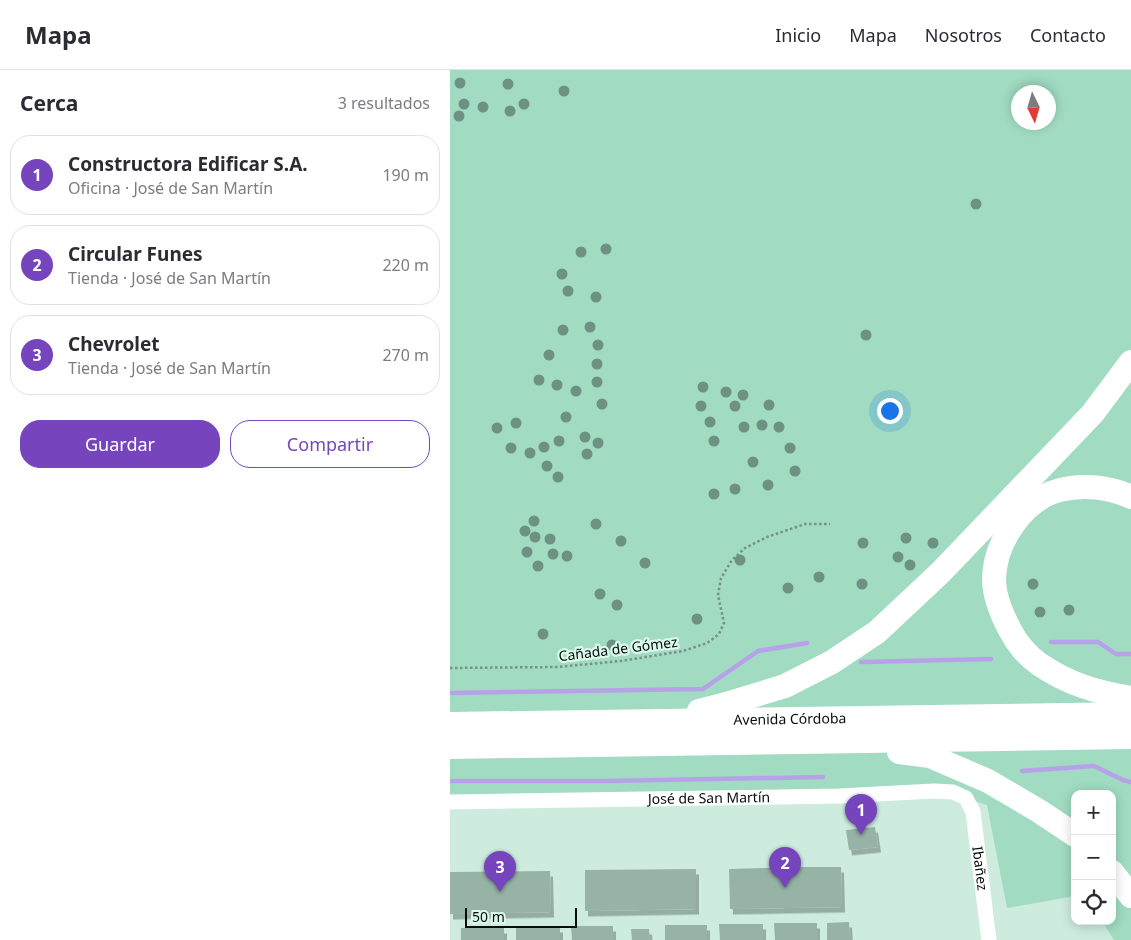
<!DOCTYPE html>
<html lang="es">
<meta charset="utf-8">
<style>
:root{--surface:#fff;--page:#f2f2f3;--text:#2b2b33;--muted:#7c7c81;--line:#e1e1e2;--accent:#7645bd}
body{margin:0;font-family:"Noto Sans",sans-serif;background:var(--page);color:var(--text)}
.controls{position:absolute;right:15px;bottom:15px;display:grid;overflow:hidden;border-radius:10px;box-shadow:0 2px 12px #0003}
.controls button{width:45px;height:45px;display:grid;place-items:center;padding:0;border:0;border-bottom:1px solid var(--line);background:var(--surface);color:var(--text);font:25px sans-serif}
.compass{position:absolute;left:561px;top:15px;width:45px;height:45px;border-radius:50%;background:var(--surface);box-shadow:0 2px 12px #0003;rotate:175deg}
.scale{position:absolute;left:15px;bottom:12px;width:112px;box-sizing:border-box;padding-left:5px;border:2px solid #050e0a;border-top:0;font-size:14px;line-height:18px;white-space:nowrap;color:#050e0a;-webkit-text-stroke:4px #dafaeb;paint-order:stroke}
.you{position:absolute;left:439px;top:340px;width:18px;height:18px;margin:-12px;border:4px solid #fff;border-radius:50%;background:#1a73e8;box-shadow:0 0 0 8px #1a73e833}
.badge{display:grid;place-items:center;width:32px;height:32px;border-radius:50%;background:var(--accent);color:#fff;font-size:16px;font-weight:700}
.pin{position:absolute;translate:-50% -41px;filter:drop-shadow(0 1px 2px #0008)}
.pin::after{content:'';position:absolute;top:26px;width:18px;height:15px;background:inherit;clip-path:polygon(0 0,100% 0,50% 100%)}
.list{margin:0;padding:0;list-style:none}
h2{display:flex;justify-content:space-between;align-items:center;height:65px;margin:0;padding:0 20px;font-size:21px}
h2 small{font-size:16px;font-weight:400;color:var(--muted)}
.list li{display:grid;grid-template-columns:32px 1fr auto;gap:15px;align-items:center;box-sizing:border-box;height:80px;margin:0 10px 10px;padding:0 10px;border:1px solid var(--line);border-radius:20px}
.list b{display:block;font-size:19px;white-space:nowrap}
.list p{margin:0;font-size:16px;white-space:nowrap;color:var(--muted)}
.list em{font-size:16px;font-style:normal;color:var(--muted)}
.actions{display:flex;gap:10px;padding:15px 20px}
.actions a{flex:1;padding:11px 0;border:1px solid var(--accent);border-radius:20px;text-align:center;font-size:18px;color:var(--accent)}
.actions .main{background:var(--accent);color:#fff}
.icon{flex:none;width:28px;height:28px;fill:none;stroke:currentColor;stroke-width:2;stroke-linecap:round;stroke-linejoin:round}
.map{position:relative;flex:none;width:681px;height:870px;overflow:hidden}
header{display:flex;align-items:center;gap:30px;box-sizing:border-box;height:70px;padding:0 25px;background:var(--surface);border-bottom:1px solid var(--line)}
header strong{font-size:24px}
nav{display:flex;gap:28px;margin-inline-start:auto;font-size:18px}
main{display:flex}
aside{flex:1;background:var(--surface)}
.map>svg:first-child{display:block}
.green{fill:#a0dbc2;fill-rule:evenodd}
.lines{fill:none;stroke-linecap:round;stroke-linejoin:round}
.stream{stroke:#b7a1e8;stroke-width:4.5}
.building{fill:#96b3a6;filter:url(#shadow)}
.path{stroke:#7a9086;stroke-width:2.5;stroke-dasharray:2.5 2.5;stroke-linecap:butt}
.street{stroke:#fff;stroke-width:15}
.primary{stroke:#fff;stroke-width:24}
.tree{fill:#6d9182}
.labels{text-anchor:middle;stroke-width:4.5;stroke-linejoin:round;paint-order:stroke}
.street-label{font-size:14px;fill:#050e0a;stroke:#dafaeb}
</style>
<header>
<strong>Mapa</strong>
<nav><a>Inicio</a><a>Mapa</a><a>Nosotros</a><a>Contacto</a></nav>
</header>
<main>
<aside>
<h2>Cerca<small>3 resultados</small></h2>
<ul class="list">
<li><span class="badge">1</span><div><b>Constructora Edificar S.A.</b><p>Oficina · José de San Martín</p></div><em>190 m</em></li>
<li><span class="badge">2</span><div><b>Circular Funes</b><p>Tienda · José de San Martín</p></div><em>220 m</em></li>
<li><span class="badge">3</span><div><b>Chevrolet</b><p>Tienda · José de San Martín</p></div><em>270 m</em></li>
</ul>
<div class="actions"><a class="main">Guardar</a><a>Compartir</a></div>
</aside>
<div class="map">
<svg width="681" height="870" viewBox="0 0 681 870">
<defs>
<filter id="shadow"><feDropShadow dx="3" dy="5.5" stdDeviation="0" flood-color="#0004"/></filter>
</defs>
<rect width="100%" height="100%" fill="#cdecde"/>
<path class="green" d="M0 0H681V870H664L652 851H662V724H625V826L557 838 537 735 516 728 0 732ZM568 22H598V52H568Z"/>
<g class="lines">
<path class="stream" d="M601 572H648L666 584H681
M411 592 541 589
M0 623 253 619 308 581 357 573
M572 701 644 696 673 710 681 712
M0 711H157L373 707"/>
</g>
<path class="building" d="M425 757 428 777 399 780 396 760Z
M351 797H391L392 837 280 839 279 799Z
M246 799V839L135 841V800Z
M100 801 101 842 0 844V802Z
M399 852 400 870H377V853Z
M324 853H367V870H325Z
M269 854H313V870H270Z
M215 855H257V870H215Z
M121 856H163V870H122Z
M66 857H110V870H66Z
M11 858H54V870H11Z
M181 859H199L200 870H182Z"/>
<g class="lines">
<path class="path" d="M0 598 107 597 171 591 233 581 257 573 269 564 274 553 268 525 271 508 282 490 295 478 317 467 355 454H380"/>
<path class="street" id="s1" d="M0 732 389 726 484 721 503 722 516 728 523 742 539 870"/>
<g class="primary">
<path d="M681 427C660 417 633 414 610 420 573 429 545 472 544 509 544 526 552 545 560 560 566 572 577 586 589 594 618 614 646 622 681 628"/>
<path d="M249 641 273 635 335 616 382 592 427 562 491 502 643 343 681 292"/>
<path id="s2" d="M0 654 681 644"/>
<path d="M0 677 681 667"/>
<path d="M449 682 480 686 538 711 589 741 625 765"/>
<path d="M662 802 681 826"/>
</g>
</g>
<g class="tree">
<circle cx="10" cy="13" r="5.5"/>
<circle cx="58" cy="14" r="5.5"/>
<circle cx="114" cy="21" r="5.5"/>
<circle cx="14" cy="34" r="5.5"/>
<circle cx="74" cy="34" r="5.5"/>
<circle cx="33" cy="37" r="5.5"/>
<circle cx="60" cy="41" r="5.5"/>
<circle cx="9" cy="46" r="5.5"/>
<circle cx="526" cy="134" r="5.5"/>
<circle cx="156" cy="179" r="5.5"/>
<circle cx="131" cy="182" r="5.5"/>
<circle cx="112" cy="204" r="5.5"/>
<circle cx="118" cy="221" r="5.5"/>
<circle cx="146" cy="227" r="5.5"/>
<circle cx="140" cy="257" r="5.5"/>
<circle cx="113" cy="260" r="5.5"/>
<circle cx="416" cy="265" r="5.5"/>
<circle cx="148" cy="275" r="5.5"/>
<circle cx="99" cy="285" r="5.5"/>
<circle cx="147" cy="294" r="5.5"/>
<circle cx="89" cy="310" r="5.5"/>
<circle cx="147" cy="312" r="5.5"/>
<circle cx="107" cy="315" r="5.5"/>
<circle cx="253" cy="317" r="5.5"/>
<circle cx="126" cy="321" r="5.5"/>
<circle cx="276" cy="322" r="5.5"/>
<circle cx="293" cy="325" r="5.5"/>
<circle cx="152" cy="334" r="5.5"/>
<circle cx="319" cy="335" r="5.5"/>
<circle cx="251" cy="336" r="5.5"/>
<circle cx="285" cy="336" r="5.5"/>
<circle cx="116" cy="347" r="5.5"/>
<circle cx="260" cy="352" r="5.5"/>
<circle cx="66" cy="353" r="5.5"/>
<circle cx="312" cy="355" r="5.5"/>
<circle cx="294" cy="357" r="5.5"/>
<circle cx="329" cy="357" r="5.5"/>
<circle cx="47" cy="358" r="5.5"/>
<circle cx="135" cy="367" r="5.5"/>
<circle cx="109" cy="371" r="5.5"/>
<circle cx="264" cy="371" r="5.5"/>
<circle cx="148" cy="373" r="5.5"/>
<circle cx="94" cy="377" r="5.5"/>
<circle cx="61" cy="378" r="5.5"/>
<circle cx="340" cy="378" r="5.5"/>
<circle cx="80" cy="383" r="5.5"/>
<circle cx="137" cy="384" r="5.5"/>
<circle cx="303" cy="392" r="5.5"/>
<circle cx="97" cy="396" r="5.5"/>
<circle cx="345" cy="401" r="5.5"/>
<circle cx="108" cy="407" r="5.5"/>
<circle cx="318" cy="415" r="5.5"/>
<circle cx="285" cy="419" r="5.5"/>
<circle cx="264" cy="424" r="5.5"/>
<circle cx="84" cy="451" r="5.5"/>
<circle cx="146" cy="454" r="5.5"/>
<circle cx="75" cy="461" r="5.5"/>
<circle cx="85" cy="467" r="5.5"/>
<circle cx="456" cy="468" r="5.5"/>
<circle cx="100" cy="469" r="5.5"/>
<circle cx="171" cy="471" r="5.5"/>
<circle cx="413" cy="473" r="5.5"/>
<circle cx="483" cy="473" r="5.5"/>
<circle cx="77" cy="482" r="5.5"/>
<circle cx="103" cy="484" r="5.5"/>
<circle cx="117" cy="486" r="5.5"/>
<circle cx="448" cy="487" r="5.5"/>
<circle cx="290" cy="490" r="5.5"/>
<circle cx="195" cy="493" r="5.5"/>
<circle cx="460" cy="495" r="5.5"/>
<circle cx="88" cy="496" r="5.5"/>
<circle cx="369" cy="507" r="5.5"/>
<circle cx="412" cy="514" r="5.5"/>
<circle cx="583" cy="514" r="5.5"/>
<circle cx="338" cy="518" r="5.5"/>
<circle cx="150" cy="524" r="5.5"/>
<circle cx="167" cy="535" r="5.5"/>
<circle cx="619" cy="540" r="5.5"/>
<circle cx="590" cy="542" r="5.5"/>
<circle cx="247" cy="549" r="5.5"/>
<circle cx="93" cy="564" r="5.5"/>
<circle cx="162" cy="575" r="5.5"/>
</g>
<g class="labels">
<g class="street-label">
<text transform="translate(168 579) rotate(-7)" y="5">Cañada de Gómez</text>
<text dy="5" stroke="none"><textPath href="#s2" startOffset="340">Avenida Córdoba</textPath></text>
<text dy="5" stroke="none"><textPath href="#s1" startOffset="259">José de San Martín</textPath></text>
<text dy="5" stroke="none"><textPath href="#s1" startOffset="590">Ibañez</textPath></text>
</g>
</g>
</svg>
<div class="controls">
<button>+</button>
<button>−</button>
<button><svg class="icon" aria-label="locate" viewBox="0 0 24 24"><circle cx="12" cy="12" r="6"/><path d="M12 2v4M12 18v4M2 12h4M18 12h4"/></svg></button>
</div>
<svg class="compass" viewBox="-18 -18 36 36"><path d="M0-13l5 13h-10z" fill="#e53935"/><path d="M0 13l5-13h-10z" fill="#7c7c81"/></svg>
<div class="scale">50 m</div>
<div class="you"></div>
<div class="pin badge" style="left:411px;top:765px">1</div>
<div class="pin badge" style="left:335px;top:818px">2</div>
<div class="pin badge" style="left:50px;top:822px">3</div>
</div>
</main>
